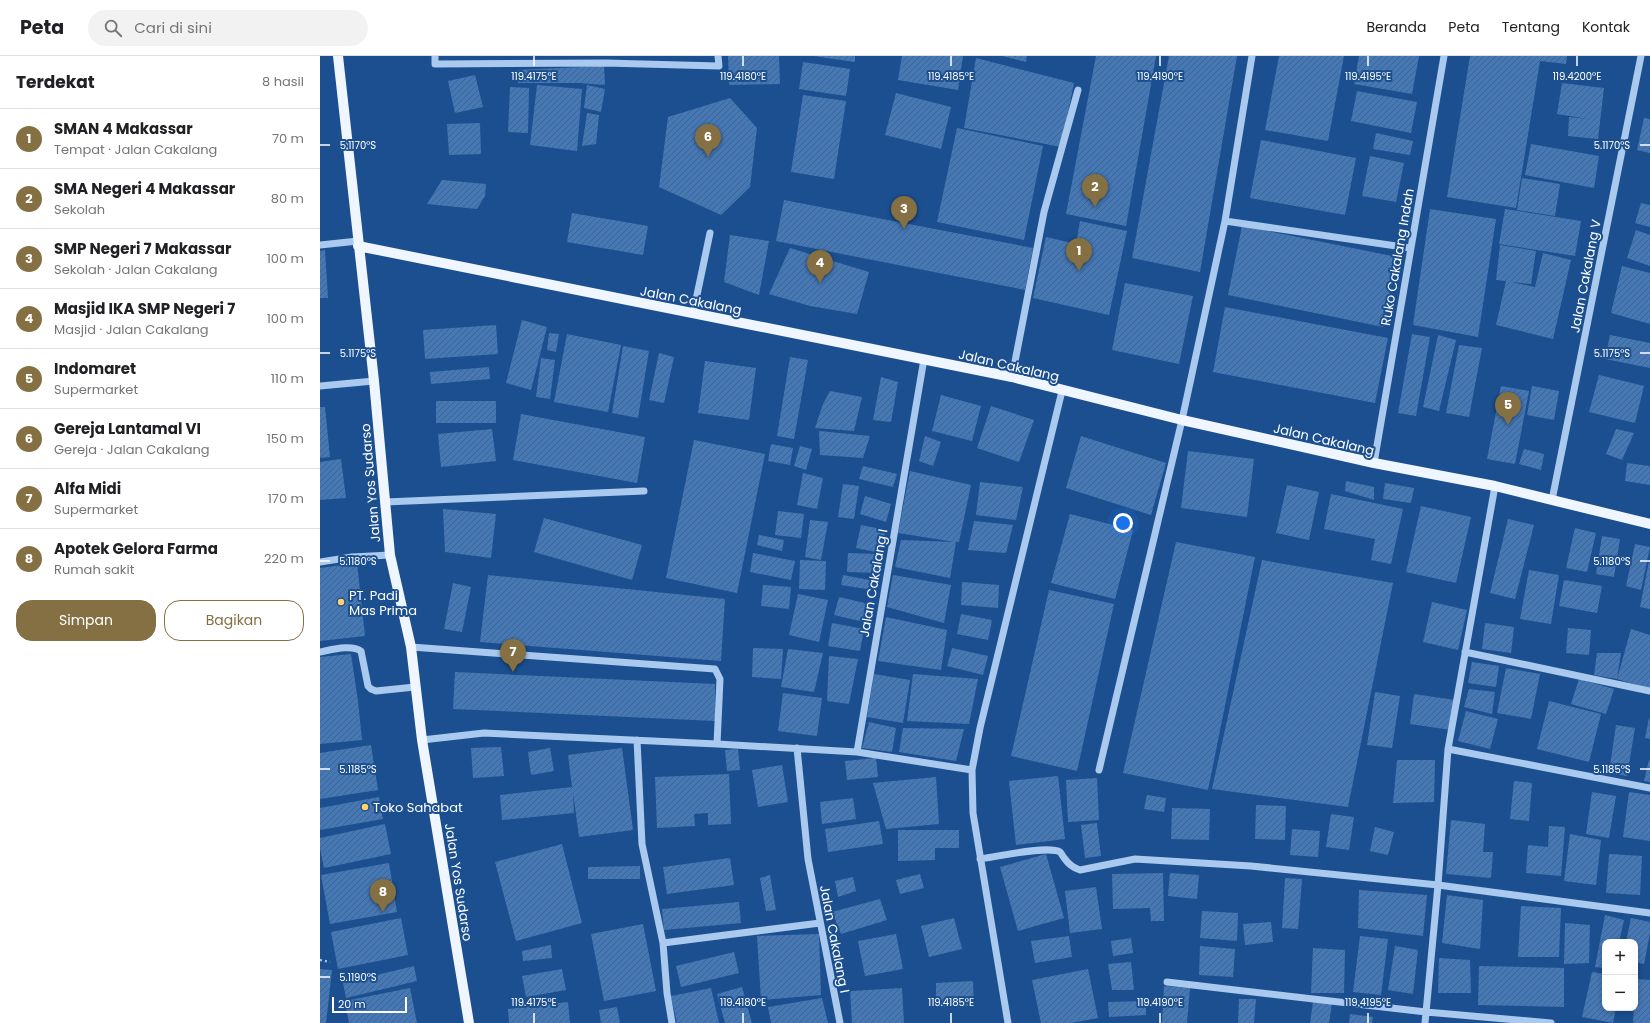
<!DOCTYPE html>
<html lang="id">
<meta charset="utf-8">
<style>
:root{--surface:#fff;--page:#f2f2f2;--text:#202124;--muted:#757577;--line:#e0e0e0;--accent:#847042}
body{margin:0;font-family:Poppins,sans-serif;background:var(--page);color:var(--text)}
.controls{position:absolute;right:12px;bottom:12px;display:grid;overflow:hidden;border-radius:8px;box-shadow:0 2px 6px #0003}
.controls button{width:36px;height:36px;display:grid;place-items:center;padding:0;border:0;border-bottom:1px solid var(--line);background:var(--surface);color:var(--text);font:20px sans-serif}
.scale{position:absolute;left:12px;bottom:10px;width:75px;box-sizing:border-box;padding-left:4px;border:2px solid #fff;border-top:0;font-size:11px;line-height:14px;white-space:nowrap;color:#fff;-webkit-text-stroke:3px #1b4f8f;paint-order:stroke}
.you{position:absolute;left:803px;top:467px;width:14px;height:14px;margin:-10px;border:3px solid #fff;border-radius:50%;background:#1a73e8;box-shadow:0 0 0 6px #1a73e833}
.badge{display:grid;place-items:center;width:26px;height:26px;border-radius:50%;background:var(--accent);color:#fff;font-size:13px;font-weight:700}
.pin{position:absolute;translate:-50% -33px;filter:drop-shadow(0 1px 2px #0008)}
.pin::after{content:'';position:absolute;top:21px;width:14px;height:12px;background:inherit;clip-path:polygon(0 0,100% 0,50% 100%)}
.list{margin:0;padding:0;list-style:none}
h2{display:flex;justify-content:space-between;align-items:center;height:52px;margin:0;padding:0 16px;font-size:17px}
h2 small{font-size:13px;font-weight:400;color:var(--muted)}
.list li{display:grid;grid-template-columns:26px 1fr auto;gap:12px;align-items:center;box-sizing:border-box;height:60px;padding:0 16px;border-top:1px solid var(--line)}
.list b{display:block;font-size:15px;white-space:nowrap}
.list p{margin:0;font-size:13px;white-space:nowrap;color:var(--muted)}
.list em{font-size:13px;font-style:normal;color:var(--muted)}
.actions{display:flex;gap:8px;padding:12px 16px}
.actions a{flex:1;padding:9px 0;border:1px solid var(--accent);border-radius:16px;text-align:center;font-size:14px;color:var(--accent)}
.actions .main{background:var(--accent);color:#fff}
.icon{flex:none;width:22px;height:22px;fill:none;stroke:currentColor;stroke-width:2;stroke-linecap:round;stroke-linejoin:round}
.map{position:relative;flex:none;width:1330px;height:967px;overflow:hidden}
header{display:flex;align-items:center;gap:24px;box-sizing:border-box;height:56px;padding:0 20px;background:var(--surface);border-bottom:1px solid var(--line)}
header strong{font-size:19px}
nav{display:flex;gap:22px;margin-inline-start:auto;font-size:14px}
.search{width:280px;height:36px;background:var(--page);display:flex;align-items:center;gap:10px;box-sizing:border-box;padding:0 14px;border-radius:22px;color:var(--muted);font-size:15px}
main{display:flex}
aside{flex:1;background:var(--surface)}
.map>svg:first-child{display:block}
.building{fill:url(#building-hatch)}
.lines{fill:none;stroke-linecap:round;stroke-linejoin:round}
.path{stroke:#a9c9ee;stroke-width:2.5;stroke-dasharray:2 3;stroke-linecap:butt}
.minor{stroke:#a9c9ee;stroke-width:7}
.major{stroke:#f0f6ff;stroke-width:10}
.ticks{fill:none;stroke:#fff;stroke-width:1.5}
.poi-dot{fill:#ffd166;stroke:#1b4f8f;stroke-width:1.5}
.labels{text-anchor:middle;stroke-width:4;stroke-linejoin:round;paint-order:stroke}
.street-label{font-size:13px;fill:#fff;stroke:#1b4f8f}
.poi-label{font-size:13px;fill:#fff;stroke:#1b4f8f;text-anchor:start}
.ticks-label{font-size:10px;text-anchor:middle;fill:#fff;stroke:#1b4f8f;stroke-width:4;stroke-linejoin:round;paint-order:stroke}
</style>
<header>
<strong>Peta</strong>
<div class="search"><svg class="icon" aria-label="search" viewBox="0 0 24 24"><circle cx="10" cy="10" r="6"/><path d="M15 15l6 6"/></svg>Cari di sini</div>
<nav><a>Beranda</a><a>Peta</a><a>Tentang</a><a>Kontak</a></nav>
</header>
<main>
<aside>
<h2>Terdekat<small>8 hasil</small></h2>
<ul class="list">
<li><span class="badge">1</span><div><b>SMAN 4 Makassar</b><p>Tempat · Jalan Cakalang</p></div><em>70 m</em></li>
<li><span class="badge">2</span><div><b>SMA Negeri 4 Makassar</b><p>Sekolah</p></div><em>80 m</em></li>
<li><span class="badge">3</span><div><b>SMP Negeri 7 Makassar</b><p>Sekolah · Jalan Cakalang</p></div><em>100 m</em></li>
<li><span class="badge">4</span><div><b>Masjid IKA SMP Negeri 7</b><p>Masjid · Jalan Cakalang</p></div><em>100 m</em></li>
<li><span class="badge">5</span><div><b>Indomaret</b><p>Supermarket</p></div><em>110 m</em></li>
<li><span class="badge">6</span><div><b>Gereja Lantamal VI</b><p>Gereja · Jalan Cakalang</p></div><em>150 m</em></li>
<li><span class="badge">7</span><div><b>Alfa Midi</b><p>Supermarket</p></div><em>170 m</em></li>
<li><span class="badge">8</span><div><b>Apotek Gelora Farma</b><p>Rumah sakit</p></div><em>220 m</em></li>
</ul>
<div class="actions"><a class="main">Simpan</a><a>Bagikan</a></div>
</aside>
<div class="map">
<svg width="1330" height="967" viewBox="0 0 1330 967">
<defs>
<pattern id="building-hatch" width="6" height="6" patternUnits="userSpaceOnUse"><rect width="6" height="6" fill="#4478b7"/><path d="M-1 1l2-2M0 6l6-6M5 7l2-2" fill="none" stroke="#486282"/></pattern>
</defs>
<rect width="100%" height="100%" fill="#1b4f8f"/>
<path class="building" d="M408 0H459L460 28 409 29Z
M493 0H535V6Z
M582 0H643L638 34 578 24Z
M682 0H707L706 6Z
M776 0H836L806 170 746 158Z
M849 0H917L880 216 812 202Z
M959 0H1024L1008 85 945 74Z
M1039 0H1099L1092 38 1034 28Z
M1150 0H1247L1246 8 1220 5 1196 152 1127 141Z
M656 2 754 27 741 91 644 72Z
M483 6 530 13 526 40 479 33Z
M284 10 285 29 259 27H198L196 14Z
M155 19 163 51 135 57 128 25Z
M1242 27 1284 32 1278 83 1248 80 1249 61 1269 63 1237 58Z
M217 29 262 33 257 95 210 89Z
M267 29 285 33 281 56 264 52Z
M190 31 209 32 208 77 188 76Z
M1037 35 1097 46 1091 77 1031 65Z
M576 37 631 51 621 93 565 79Z
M483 39 526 45 514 123 471 116Z
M410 42 437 72 430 131 401 159 339 131 348 61Z
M267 57 279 59 276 88 262 90Z
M1324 62 1330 63V97L1317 94Z
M160 67 161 98 129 99 127 68Z
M637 72 723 90 704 184 617 166Z
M1056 77 1093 85 1090 99 1053 93Z
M941 84 1036 102 1025 159 930 142Z
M1211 88 1279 100 1274 132 1205 119Z
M1050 100 1084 107 1076 146 1042 140Z
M1202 122 1240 128 1235 160 1197 154Z
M122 124 166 128 165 140 157 153 107 148Z
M464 144 713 192 705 234 456 185Z
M1321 147 1330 149V171L1315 167Z
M1110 153 1176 163 1158 281 1093 269Z
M1185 153 1261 165 1255 200 1179 188Z
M252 157 328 170 323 199 247 186Z
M760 165 807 175 789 259 713 242 726 181 756 188Z
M922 170 1077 201 1063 271 908 239Z
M1316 174 1330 179V210L1307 202Z
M410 179 449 185 439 239 404 226Z
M1180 189 1216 195 1211 228 1191 226 1215 231 1223 197 1251 204 1233 283 1176 269 1186 225 1176 224Z
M470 192 549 216 537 258 490 250 449 238Z
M5 194 8 242H0V195Z
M1302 210 1330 217V268L1291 257Z
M805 227 873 240 859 308 792 294Z
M905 251 1068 282 1055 347 893 316Z
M202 264 227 271 211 334 186 327Z
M176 269 178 298 105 303 103 274Z
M229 277 239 278 236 296 227 294Z
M247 278 301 289 288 356 234 346Z
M1092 278 1110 281 1096 360 1078 357Z
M1118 279 1136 284 1119 355 1103 351Z
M1290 279 1330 287V312L1285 303Z
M1139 289 1162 292 1149 361 1126 357Z
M303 290 329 295 318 362 292 357Z
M339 297 354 301 344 347 329 344Z
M470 301 488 304 474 383 457 380Z
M221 302 235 304 230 343 216 341Z
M385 305 436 312 429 364 378 357Z
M169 311 170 323 111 328 110 316Z
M1279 319 1324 330 1315 367 1269 356Z
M561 321 578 326 571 366 553 364Z
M1181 330 1209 335 1195 408 1167 403Z
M1212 330 1239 335 1234 364 1207 359Z
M510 335 542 341 534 375 495 372 503 348Z
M621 339 661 350 652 385 612 375Z
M116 345H176V367H116Z
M671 350 714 364 699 406 657 392Z
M0 351H5L10 401 0 402Z
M201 358 325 381 317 427 193 404Z
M172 373 176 405 121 411 118 378Z
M1296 373 1314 377 1302 404 1286 398Z
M499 375 550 380 543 402 500 399Z
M605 380 621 386 613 410 599 405Z
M761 380 846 407 831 459 746 432Z
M374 384 445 398 417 537 346 522Z
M451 388 473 392 470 409 448 405Z
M480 390 492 393 486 414 474 410Z
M1204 393 1224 398 1221 414 1199 408Z
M868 395 934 403 927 461 861 452Z
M21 403 26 442 0 444V406Z
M1307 407 1330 410V429L1305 425Z
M543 410 577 418 573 431 539 423Z
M590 415 651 429 639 486H636L630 522 575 511 581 484 635 486 578 477Z
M483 417 503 422 497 453 477 449Z
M1026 425 1054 431V444L1025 435Z
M660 426 703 431 696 464 656 459Z
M1065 427 1094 432 1091 447 1063 443Z
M523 428 539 430 534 463 518 461Z
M967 429 999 436 989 484 956 477Z
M1011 438 1083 453 1071 508 1051 504 1055 483 1004 473Z
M545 440 571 448 566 466 540 458Z
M1101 450 1151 461 1136 527 1086 516Z
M123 453 176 458 171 502 125 496Z
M458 455 484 458 481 482 455 479Z
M750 458 813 474 795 543 731 527Z
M224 462 322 489 312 524 214 496Z
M1188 463 1214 469 1195 543 1170 537Z
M490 464 508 466 501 504 485 501Z
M654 465 693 469 686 497 648 494Z
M541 469 566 474 561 497 536 492Z
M1255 472 1276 477 1267 516 1246 512Z
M439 479 464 484 462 495 437 489Z
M1282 480 1300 483 1294 521 1276 518Z
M856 486 935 501 888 734 803 717Z
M1315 488 1330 491 1321 534 1306 530Z
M433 497 475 505 471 524 430 516Z
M528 497 558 498V517L527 516Z
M480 504 506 505 505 534 479 533Z
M942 504 1073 527 1028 751 892 733Z
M1329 505H1330V553L1320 551Z
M37 507 45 580 0 585V512Z
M1209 514 1239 519 1231 568 1200 563Z
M168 519 405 543 401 605 160 586Z
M523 519 555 525 553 534 521 529Z
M573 519 631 529 624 567 567 551Z
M1244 524 1282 530 1277 557 1239 550Z
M642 526 679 529 678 552 641 549Z
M133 527 151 531 142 576 124 573Z
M443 529 471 531 469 553 441 550Z
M729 534 794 548 757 715 691 700Z
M478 538 508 544 499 586 469 579Z
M519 541 549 548 544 566 514 559Z
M1112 546 1147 554 1138 594 1103 586Z
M641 558 672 564 668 584 637 578Z
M566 561 627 574 621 614 558 605Z
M512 567 544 573 540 595 508 590Z
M1165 567 1194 571 1191 597 1162 593Z
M1248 572 1271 574 1269 599 1246 597Z
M1311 573 1330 579V633L1297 623Z
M433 592 463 593 461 623 432 621Z
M632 592 668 600 663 619 627 610Z
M468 593 503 597 494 636 461 631Z
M1277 597H1301L1297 623 1274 619Z
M31 598 38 645 42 684 0 688V601Z
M509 600 538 603 529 648 507 645Z
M1152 606 1179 610 1176 631 1148 627Z
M1186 612 1220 618 1211 663 1177 657Z
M135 616 395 628V665L133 653Z
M554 618 590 624 583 667 547 661Z
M593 618 658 623 649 668 587 665Z
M1259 623 1294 633 1286 658 1251 648Z
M1149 633 1175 636 1172 658 1144 651Z
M1055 636 1080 640 1072 692 1047 689Z
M463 637 502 642 497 680 458 675Z
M1094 638 1135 644 1131 674 1090 668Z
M1229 645 1281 658 1269 706 1217 693Z
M1146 655 1178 663 1170 693 1138 685Z
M1329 662 1330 663V683L1325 682Z
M549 666 576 672 572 696 542 692Z
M1296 669 1315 672 1307 720 1289 717Z
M583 672 644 673 636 705 579 696Z
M51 689 58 734 0 743V697Z
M181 691 184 720 153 722 151 692Z
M230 692 234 715 211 719 208 696Z
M302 692 313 774 259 781 253 736 254 757 182 764 180 739 252 731 248 699Z
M418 693 420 714 407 715 405 694Z
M556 702 558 721 527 724 525 705Z
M1077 704H1115L1114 746 1073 747Z
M1329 704H1330V726L1324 725Z
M462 709 468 746 438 751 432 714Z
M409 718 411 768 388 769V757L374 758 375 770 337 772 335 721Z
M738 720 745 783 696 789 689 725Z
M616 721 619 768 566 773 553 727Z
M777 722 779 764 748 766 746 724Z
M1194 725 1212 727 1209 765 1190 763Z
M1272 736 1296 740 1289 782 1266 778Z
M1309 736 1330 739V785L1303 781Z
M827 739 846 742 844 756 824 753Z
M59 741 63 763 0 774V752Z
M533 742 536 763 502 768 500 746Z
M936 749 966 750 965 784 935 783Z
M852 752 890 753 889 784 851 783Z
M1011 758 1034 761 1029 794 1006 791Z
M1131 764 1165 768 1163 796H1173L1171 822 1126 818Z
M559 765 563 788 508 796 505 773Z
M777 767 781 800 765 802 761 769Z
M65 768 71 798 4 812 0 792V782Z
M1229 770 1245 771 1241 820 1206 817 1208 789 1228 791Z
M1055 771 1074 776 1068 799 1050 795Z
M972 773 1000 775 998 801 970 799Z
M578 774H639V792H615V804L578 805Z
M1250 778 1281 784 1276 829 1244 825Z
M242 788 262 867 196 885 175 806Z
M726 798 744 862 698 875 680 811Z
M1289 798 1322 800 1320 839 1286 837Z
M410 802 414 829 347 838 343 811Z
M69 807 77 856 10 868 1 819Z
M320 810V823H268V811Z
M843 817 844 865H831L830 852 793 853 792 818Z
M850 817 879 819 877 843 848 840Z
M600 818 604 832 580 838 576 824Z
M450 819 456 854 446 855 440 822Z
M533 821 536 835 518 841 515 825Z
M965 822 982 823 978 873 962 872Z
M776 831 782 873 750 877 745 835Z
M1039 834 1107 839 1103 880 1038 872Z
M1127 839 1163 844 1160 893 1122 887Z
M560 843 567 864 521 878 512 856Z
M419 846 421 867 344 874 342 853Z
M1201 850 1241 852 1239 901H1198Z
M882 855 918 857 917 885 880 882Z
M1285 859 1304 864 1299 886H1285V912L1275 911Z
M81 862 88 899 18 913 11 876Z
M634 862 642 893 609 901 601 870Z
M1311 862 1330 866V877L1324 908 1315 906V886H1306Z
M951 866 953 886 925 889 923 868Z
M1245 867 1270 869 1269 907 1244 908Z
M323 868 336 935 284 945 271 878Z
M499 878 501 939 441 944 437 880Z
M576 878 583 913 545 920 538 885Z
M749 880 752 901 715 907 711 885Z
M1040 880 1068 883 1061 939 1033 936Z
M811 882 813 897 793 900 791 885Z
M231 889 232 902 203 905 202 895Z
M880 890 915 893 913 921 879 919Z
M1075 890 1098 894 1093 938 1068 934Z
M993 892 1025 894 1024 937H991Z
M414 896 419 917 361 931 356 910Z
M1119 902 1150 904 1151 937H1118Z
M811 906 814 934H792L788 908Z
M94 910 97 925 26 942 23 927Z
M1159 910 1244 912V951L1158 949Z
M0 913 12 914 6 967H0Z
M242 913 246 934 206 941 202 920Z
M768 913 778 962 751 967H721L712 924Z
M1272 916 1285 918V952H1296L1293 967 1262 961Z
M1316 923 1330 924V967H1313Z
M653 925 654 950 616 951V927Z
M844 930 870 932 867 967H842Z
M422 931 432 967H405L397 938Z
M90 932 97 967H29L25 945Z
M391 932 399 967H357L351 940Z
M582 932 584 967H532L530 935Z
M502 942 508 967H451L448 951Z
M919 943H936L934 967H918Z
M826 945V959L789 961 788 946Z
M248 946 250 967H189L188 953Z
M993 946 1012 948 1009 967H990Z
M297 951 300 967H281L279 954Z
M1030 958 1053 961 1052 967H1029Z"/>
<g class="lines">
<path class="path" d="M0 904 10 906"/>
<path class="minor" d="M115 0V8L285 7 399 10 398 0
M905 165 1090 192
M0 189 38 185
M373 258 390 177
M692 321 724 156 758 34
M0 330 54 325
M1054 407 1124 0
M1232 444 1321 0
M65 446 324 435
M0 506 32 501 70 499
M91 591 395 613 400 623 397 688
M0 596C11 594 31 588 41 595L48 630 51 633 56 635 95 631
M1145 596 1330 635
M102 684 164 677 397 688 537 696 652 714
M317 684 322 788 343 887 347 937 352 967
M477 692 488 803 520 967
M1128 693 1330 732
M537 696 604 303
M779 714 862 364 905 165 932 0
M660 803C675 801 729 789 740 796 742 798 743 801 745 803 749 809 754 812 760 814L815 803 931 810 1118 829 1330 857
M343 887 500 867
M847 926 1106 956 1231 967
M688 967 653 757 652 714 660 672 742 335
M1105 967 1118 829 1128 693 1175 430"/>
<path class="major" d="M18 0 54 325 70 499 91 591 102 684 149 967
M38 190 692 321 862 364 1054 407 1175 430 1330 468"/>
</g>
<path class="ticks" d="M214 0V10M423 0V10M631 0V10M840 0V10M1048 0V10M1257 0V10M0 89H10M1320 89H1330M0 297H10M1320 297H1330M0 505H10M1320 505H1330M0 713H10M1320 713H1330M0 921H10M214 957V967M423 957V967M631 957V967M840 957V967M1048 957V967"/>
<g class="poi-dot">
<circle cx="21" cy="546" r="4"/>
<circle cx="45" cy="751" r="4"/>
</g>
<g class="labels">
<g class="street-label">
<text transform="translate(1077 201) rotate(-80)" y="5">Ruko Cakalang Indah</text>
<text transform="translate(1265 220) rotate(-79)" y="5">Jalan Cakalang V</text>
<text transform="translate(371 244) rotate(11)" y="5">Jalan Cakalang</text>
<text transform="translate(689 309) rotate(13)" y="5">Jalan Cakalang</text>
<text transform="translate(1004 383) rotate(13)" y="5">Jalan Cakalang</text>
<text transform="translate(50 427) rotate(-95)" y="5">Jalan Yos Sudarso</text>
<text transform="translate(553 527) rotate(-80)" y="5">Jalan Cakalang I</text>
<text transform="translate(139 826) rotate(81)" y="5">Jalan Yos Sudarso</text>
<text transform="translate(515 883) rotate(79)" y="5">Jalan Cakalang I</text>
</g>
<g class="poi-label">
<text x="29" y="544">PT. Padi<tspan x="29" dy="15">Mas Prima</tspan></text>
<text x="53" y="756">Toko Sahabat</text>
</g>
</g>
<g class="ticks-label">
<text x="214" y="24">119.4175°E</text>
<text x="423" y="24">119.4180°E</text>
<text x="631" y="24">119.4185°E</text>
<text x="840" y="24">119.4190°E</text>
<text x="1048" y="24">119.4195°E</text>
<text x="1257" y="24">119.4200°E</text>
<text x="38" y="93">5.1170°S</text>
<text x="1292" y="93">5.1170°S</text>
<text x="38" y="301">5.1175°S</text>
<text x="1292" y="301">5.1175°S</text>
<text x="38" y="509">5.1180°S</text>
<text x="1292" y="509">5.1180°S</text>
<text x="38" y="717">5.1185°S</text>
<text x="1292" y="717">5.1185°S</text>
<text x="38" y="925">5.1190°S</text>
<text x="214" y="950">119.4175°E</text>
<text x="423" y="950">119.4180°E</text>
<text x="631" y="950">119.4185°E</text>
<text x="840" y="950">119.4190°E</text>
<text x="1048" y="950">119.4195°E</text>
</g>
</svg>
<div class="controls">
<button>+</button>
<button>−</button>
</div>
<div class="scale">20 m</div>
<div class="you"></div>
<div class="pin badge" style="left:759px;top:215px">1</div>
<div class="pin badge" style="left:775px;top:151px">2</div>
<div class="pin badge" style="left:584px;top:173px">3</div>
<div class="pin badge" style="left:500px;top:227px">4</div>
<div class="pin badge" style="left:1188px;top:369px">5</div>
<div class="pin badge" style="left:388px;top:101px">6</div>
<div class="pin badge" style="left:193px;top:616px">7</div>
<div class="pin badge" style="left:63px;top:856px">8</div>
</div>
</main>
